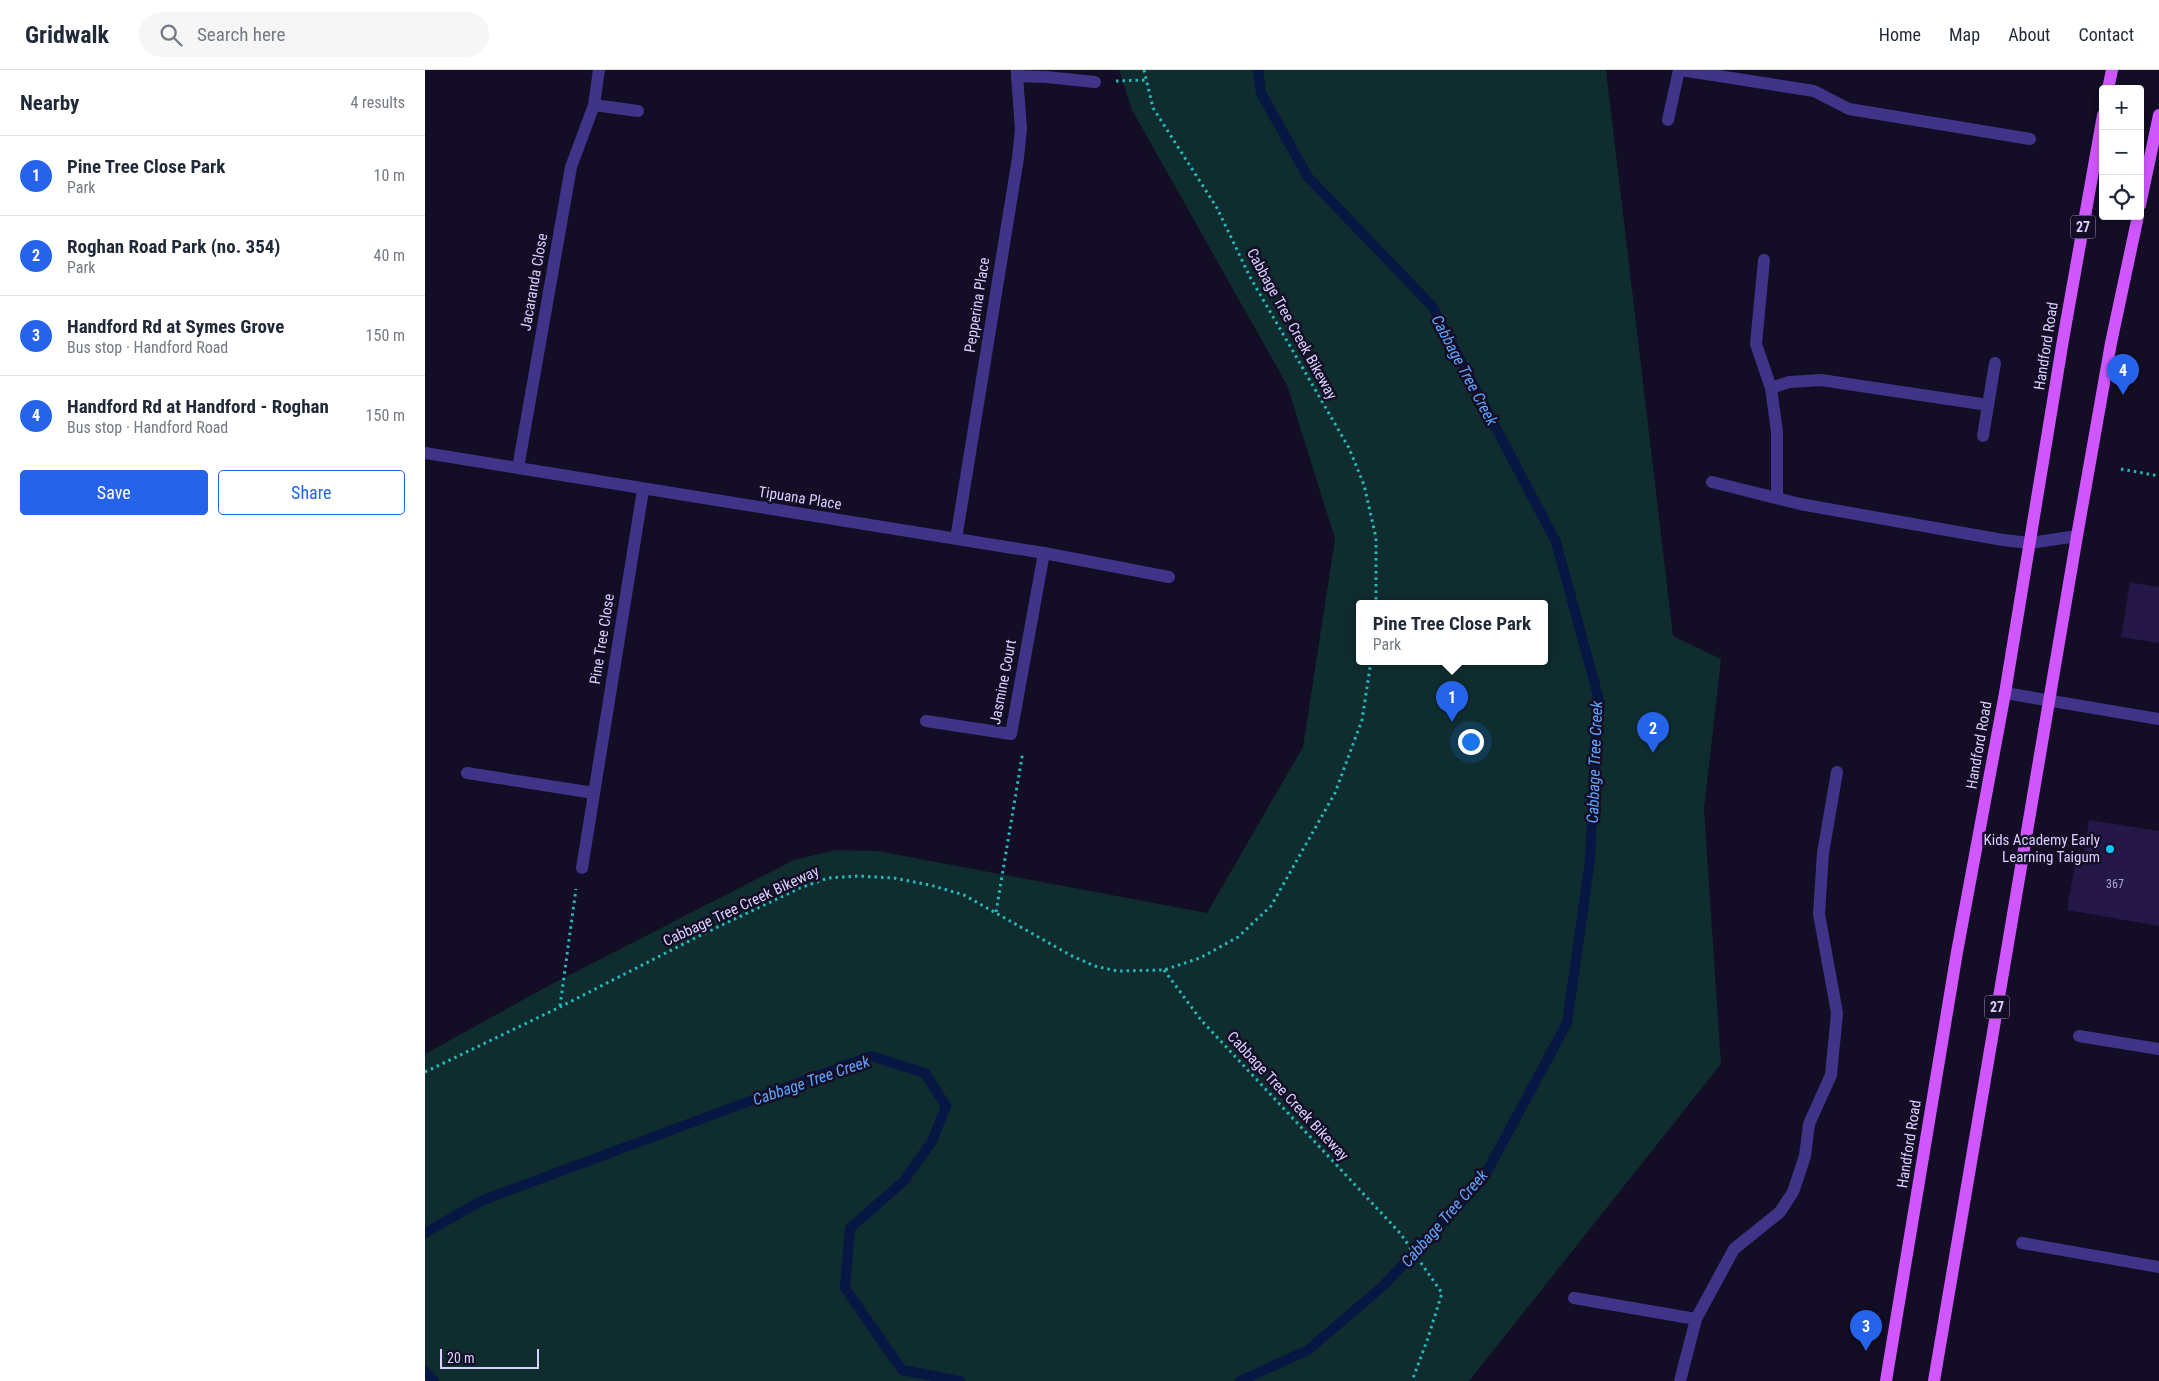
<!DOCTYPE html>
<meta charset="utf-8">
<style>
:root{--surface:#fff;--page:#f6f6f7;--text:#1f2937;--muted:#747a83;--line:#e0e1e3;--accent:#2563eb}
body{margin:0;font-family:"Roboto Condensed",sans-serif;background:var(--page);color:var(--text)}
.controls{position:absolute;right:15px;top:15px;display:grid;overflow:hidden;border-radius:5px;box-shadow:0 2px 8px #0003}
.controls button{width:45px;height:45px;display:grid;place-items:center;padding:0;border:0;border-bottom:1px solid var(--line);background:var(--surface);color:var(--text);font:25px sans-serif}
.scale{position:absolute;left:15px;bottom:12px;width:99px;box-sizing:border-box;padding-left:5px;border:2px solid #dad0ff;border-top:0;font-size:14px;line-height:18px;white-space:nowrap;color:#dad0ff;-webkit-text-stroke:4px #130d25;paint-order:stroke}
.you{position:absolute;left:1045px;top:671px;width:18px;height:18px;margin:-12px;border:4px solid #fff;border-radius:50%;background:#1a73e8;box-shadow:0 0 0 8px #1a73e833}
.badge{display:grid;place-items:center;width:32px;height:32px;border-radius:50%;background:var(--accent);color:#fff;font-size:16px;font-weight:700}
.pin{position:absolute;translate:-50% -41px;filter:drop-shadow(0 1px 2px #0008)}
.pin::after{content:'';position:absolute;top:26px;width:18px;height:15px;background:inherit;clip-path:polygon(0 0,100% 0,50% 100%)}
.popup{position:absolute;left:931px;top:530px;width:192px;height:65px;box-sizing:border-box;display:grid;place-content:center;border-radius:5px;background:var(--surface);filter:drop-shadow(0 1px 4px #0005);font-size:16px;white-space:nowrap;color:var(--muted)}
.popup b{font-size:19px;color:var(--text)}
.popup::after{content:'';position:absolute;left:50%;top:100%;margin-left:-10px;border:10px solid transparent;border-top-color:var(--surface)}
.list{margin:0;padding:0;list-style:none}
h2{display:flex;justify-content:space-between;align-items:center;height:65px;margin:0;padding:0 20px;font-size:21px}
h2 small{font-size:16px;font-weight:400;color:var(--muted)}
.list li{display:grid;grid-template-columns:32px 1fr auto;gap:15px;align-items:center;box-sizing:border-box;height:80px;padding:0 20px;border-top:1px solid var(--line)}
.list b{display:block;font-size:19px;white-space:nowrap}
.list p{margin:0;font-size:16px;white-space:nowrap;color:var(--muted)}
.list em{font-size:16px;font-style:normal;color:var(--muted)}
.actions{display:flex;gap:10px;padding:15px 20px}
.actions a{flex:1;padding:11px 0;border:1px solid var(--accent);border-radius:5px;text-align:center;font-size:18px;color:var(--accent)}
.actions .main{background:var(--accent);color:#fff}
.icon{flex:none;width:28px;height:28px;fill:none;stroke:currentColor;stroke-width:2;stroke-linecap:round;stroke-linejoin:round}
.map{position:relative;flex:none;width:1734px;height:1311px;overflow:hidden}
header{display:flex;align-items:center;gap:30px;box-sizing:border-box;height:70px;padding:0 25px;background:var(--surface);border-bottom:1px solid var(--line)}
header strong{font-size:24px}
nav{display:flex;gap:28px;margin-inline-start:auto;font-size:18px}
.search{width:350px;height:45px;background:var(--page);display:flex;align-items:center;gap:12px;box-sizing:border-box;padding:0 18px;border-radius:28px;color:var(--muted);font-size:19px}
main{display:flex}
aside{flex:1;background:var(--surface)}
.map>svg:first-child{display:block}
.green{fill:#0f2d2f;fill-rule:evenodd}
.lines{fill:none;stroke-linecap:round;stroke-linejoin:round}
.stream{stroke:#061744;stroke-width:10}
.building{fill:#251747}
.path{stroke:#26b8bd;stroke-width:3;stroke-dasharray:2.5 4;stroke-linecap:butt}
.service{stroke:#3f3487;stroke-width:12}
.minor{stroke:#3f3487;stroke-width:12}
.primary{stroke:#d057ff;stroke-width:12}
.poi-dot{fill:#00cbfb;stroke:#130d25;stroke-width:2}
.labels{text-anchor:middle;stroke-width:5;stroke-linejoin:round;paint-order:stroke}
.number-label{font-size:12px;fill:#ada2d1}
.shield{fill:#130d25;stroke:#9e96be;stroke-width:1}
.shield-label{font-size:14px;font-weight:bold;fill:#dad0ff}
.street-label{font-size:15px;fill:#dad0ff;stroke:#130d25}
.poi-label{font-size:15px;fill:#dad0ff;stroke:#130d25;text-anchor:end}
.water-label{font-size:16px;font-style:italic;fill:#5ea6ff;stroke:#130d25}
</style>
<header>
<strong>Gridwalk</strong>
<div class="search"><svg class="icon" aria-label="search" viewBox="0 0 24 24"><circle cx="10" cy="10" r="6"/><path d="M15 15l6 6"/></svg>Search here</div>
<nav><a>Home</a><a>Map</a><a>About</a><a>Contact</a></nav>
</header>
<main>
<aside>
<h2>Nearby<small>4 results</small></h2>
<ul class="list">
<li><span class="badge">1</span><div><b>Pine Tree Close Park</b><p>Park</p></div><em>10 m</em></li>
<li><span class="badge">2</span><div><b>Roghan Road Park (no. 354)</b><p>Park</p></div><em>40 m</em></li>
<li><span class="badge">3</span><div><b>Handford Rd at Symes Grove</b><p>Bus stop · Handford Road</p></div><em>150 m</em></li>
<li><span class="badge">4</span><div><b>Handford Rd at Handford - Roghan</b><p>Bus stop · Handford Road</p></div><em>150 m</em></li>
</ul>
<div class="actions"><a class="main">Save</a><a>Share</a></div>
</aside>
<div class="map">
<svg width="1734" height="1311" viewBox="0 0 1734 1311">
<rect width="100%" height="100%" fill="#130d25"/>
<path class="green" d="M694 0H1181L1248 566 1296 589 1279 739 1296 994 1044 1311H0V984L123 916 369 790 410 780 453 781 782 843 878 677 910 469 862 315 707 40ZM1120 533V591H934V533Z"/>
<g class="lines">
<path class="stream" d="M0 1163 58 1130 446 986 500 1003 521 1036 507 1071 479 1111 425 1158 420 1218 477 1300 535 1311
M0 1301 9 1311
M815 1311 883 1280 958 1216 1058 1109 1142 953 1165 790 1173 626 1131 472 1007 236 883 107 836 23 833 0"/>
</g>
<path class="building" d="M1705 512 1734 517V573L1696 567Z
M1664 750 1734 761V856L1642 840 1651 787 1658 788Z"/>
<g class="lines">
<path class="path" d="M719 0 728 38 792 138 825 207 924 378 939 415 951 468V533
M691 11 721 10
M1696 399 1734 406
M571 842 597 687 596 685
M739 900 776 950 975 1163 1017 1223 1003 1268 987 1311
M135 936 151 819
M0 1002 135 937 276 865 375 818 403 808 434 806 469 808 505 815 539 825 647 886 670 896 692 901 739 900 775 888 813 867 846 836 910 723 937 650 946 591"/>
<path class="service" d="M1256 0 1389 21 1424 39 1605 69
M1243 50 1254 0
M1339 190 1331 274 1346 318 1352 362V428
M1346 318 1364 312 1396 310 1563 335
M1558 366 1570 293
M1287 412 1375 434 1578 470 1605 473 1652 466
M1580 623 1734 649
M1654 966 1734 979
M1597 1173 1734 1197
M1149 1228 1271 1249
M1255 1311 1271 1249 1309 1179 1355 1142 1368 1122 1380 1086 1384 1054 1406 1005 1412 943 1394 844 1398 783 1412 702"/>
<path class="minor" d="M174 0 169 35 213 41
M592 0V6L621 7 670 12
M0 383 619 483 744 507
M93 398 146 97 169 35
M531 469 593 88 596 59 592 6
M501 651 586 664 619 483
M42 703 169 723
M157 798 218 420"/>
<path class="primary" d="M1683 19 1687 0
M1715 135 1734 45
M1461 1311 1532 882 1580 623 1638 270 1678 45
M1509 1311 1652 466 1686 273 1713 146"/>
</g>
<circle class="poi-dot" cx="1685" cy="779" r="5"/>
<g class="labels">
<g class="number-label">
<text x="1690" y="818">367</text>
</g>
<g class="shield">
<rect x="1645.5" y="145.5" width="25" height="23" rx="4"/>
<rect x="1559.5" y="925.5" width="25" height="23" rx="4"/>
</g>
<g class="shield-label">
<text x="1658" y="162">27</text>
<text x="1572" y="942">27</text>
</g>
<g class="street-label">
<text transform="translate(109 212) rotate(-80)" y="5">Jacaranda Close</text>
<text transform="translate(552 235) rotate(-81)" y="5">Pepperina Place</text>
<text transform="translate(867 254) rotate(61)" y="5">Cabbage Tree Creek Bikeway</text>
<text transform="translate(1621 276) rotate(-81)" y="5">Handford Road</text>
<text transform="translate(375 428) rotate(9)" y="5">Tipuana Place</text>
<text transform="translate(177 569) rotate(-81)" y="5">Pine Tree Close</text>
<text transform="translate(578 612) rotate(-79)" y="5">Jasmine Court</text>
<text transform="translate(1554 675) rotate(-80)" y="5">Handford Road</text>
<text transform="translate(316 836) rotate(-25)" y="5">Cabbage Tree Creek Bikeway</text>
<text transform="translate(863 1026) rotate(47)" y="5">Cabbage Tree Creek Bikeway</text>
<text transform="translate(1484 1074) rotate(-81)" y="5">Handford Road</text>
</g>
<g class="poi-label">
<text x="1675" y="775">Kids Academy Early<tspan x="1675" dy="17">Learning Taigum</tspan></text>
</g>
<g class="water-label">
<text transform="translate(1040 300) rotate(62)" y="6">Cabbage Tree Creek</text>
<text transform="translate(1169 692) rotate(-88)" y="6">Cabbage Tree Creek</text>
<text transform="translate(386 1010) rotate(-19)" y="6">Cabbage Tree Creek</text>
<text transform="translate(1019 1148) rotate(-49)" y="6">Cabbage Tree Creek</text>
</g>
</g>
</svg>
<div class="controls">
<button>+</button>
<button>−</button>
<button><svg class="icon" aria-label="locate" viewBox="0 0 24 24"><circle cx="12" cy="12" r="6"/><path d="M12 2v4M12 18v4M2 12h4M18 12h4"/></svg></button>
</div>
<div class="scale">20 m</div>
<div class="you"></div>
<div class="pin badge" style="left:1027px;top:652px">1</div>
<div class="popup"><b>Pine Tree Close Park</b>Park</div>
<div class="pin badge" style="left:1228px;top:683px">2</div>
<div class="pin badge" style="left:1441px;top:1281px">3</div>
<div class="pin badge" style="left:1698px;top:325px">4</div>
</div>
</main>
